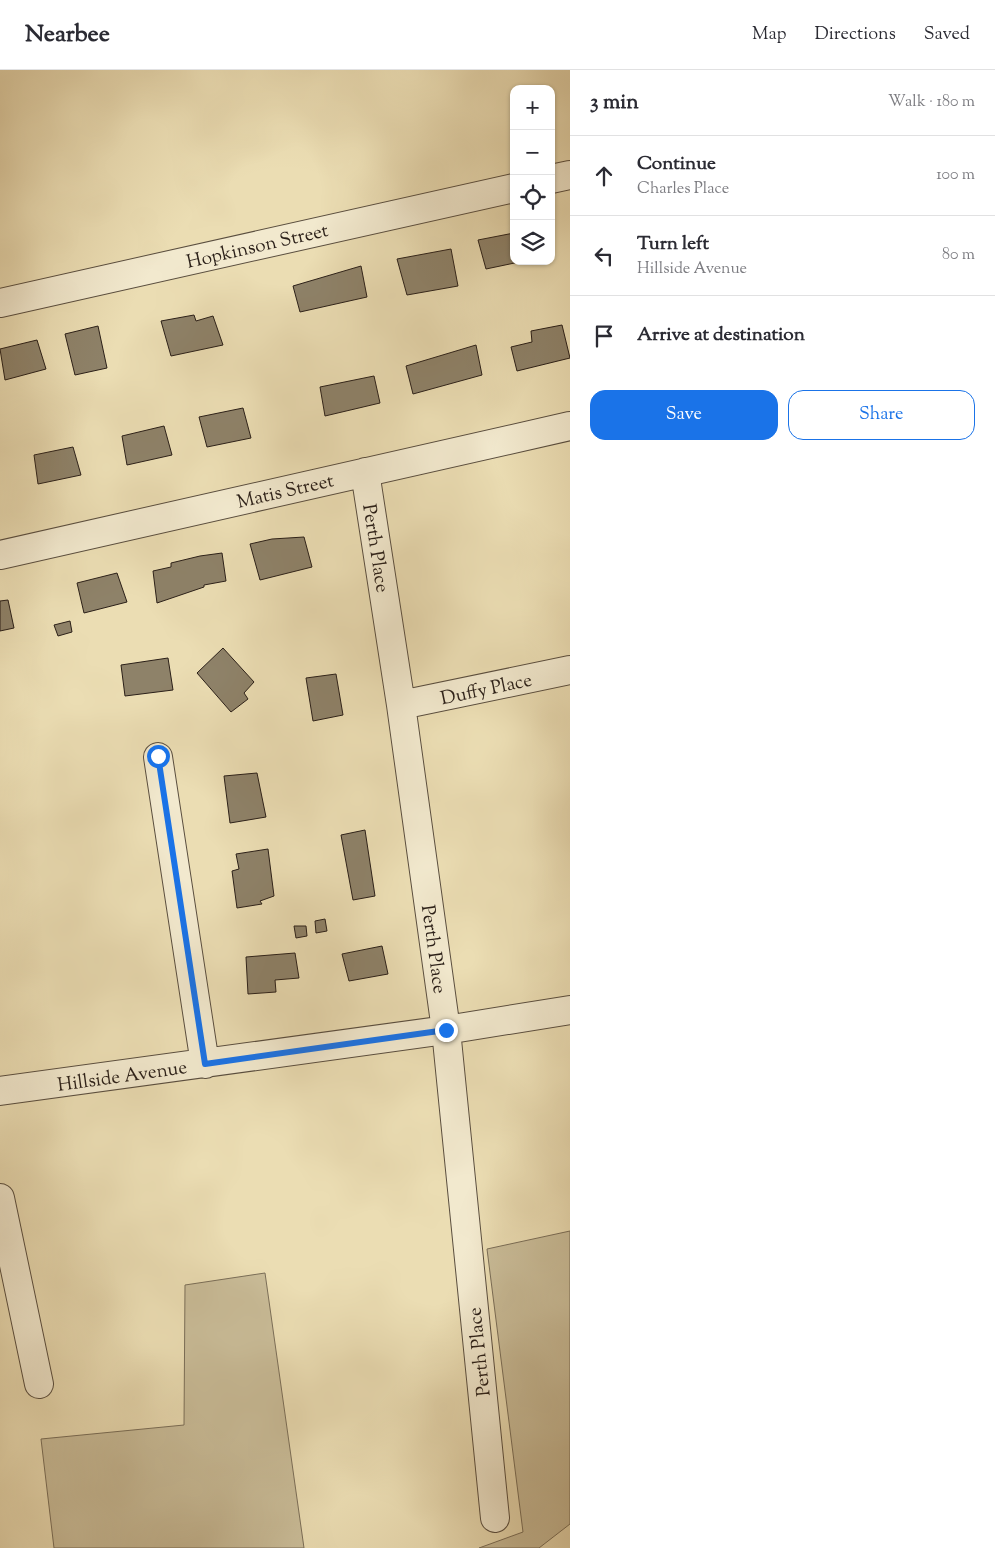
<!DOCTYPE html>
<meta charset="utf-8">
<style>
:root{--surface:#fff;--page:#f2f2f3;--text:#2b2b33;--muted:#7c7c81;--line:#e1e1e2;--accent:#1a73e8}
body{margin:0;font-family:"Sorts Mill Goudy",serif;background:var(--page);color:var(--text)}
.controls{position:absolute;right:15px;top:15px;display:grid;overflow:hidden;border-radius:10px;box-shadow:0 1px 4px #0004}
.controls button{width:45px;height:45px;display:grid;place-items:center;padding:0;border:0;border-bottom:1px solid var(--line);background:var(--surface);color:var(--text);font:25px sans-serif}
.stop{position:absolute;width:15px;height:15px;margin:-11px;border:4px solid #1a73e8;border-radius:50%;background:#fff}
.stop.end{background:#1a73e8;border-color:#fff;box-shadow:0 1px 5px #0008}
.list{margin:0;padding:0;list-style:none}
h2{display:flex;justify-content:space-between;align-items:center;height:65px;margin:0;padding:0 20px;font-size:21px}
h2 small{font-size:16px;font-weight:400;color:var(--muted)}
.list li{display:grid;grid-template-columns:32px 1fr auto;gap:15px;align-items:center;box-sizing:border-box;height:80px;padding:0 20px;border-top:1px solid var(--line)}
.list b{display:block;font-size:19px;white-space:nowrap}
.list p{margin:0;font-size:16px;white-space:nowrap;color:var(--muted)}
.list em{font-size:16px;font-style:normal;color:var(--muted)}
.actions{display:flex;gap:10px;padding:15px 20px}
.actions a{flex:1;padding:11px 0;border:1px solid var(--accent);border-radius:15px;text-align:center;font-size:18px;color:var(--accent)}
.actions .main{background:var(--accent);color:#fff}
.icon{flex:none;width:28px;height:28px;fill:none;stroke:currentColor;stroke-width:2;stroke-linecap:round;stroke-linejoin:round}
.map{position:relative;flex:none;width:570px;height:1478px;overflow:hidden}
header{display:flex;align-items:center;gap:30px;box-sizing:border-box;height:70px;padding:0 25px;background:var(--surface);border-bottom:1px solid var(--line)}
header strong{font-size:24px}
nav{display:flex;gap:28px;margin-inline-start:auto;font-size:18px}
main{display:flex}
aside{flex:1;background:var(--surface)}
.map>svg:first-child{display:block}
.green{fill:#cabd99;stroke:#7a6e58}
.building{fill:#8e8269;stroke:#2a1f18}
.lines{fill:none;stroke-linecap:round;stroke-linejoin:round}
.minor-casing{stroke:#5a4e3f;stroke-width:30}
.minor{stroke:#f2e9ce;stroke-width:28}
.route{stroke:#1a73e8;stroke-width:6}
.labels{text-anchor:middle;stroke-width:4;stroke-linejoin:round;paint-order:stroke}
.street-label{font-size:19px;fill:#2a1f18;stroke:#f2e9ce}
</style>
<header>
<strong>Nearbee</strong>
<nav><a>Map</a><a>Directions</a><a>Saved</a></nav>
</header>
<main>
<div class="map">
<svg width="570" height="1478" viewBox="0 0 570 1478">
<rect width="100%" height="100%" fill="#ebddb3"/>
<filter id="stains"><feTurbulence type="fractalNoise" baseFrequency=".004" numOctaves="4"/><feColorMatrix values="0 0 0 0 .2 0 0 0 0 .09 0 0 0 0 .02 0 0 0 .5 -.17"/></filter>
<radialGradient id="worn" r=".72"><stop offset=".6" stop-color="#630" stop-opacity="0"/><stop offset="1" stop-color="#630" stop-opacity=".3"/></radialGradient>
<path class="green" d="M570 1161V1454L539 1478H479L523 1462 487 1179Z
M265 1203 304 1478H54L41 1369 184 1355 185 1215Z"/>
<path class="building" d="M514 163V191H524L486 199 478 170Z
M451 179 458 216 407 225 397 189Z
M361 196 367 227 300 242 293 216Z
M194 245 196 251 213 246 223 275 171 286 161 251Z
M562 255 570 288 517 301 511 277 532 272 531 261Z
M98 256 107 298 75 305 65 264Z
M37 270 46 299 5 310 0 279Z
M476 275 482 305 413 324 406 296Z
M374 306 380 333 325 346 320 317Z
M243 338 251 368 207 377 199 347Z
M164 356 172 385 127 395 122 366Z
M73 377 81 405 38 414 34 385Z
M304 467 312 497 260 510 250 474 272 469Z
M222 483 226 511 204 515V517L157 533 153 501 171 497V493L200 486Z
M117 503 127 532 84 543 77 513Z
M8 530 14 558 0 561V531Z
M70 551 72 562 58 566 54 555Z
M223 578 254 612 244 623 248 629 231 642 197 603Z
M168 588 173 620 125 626 121 595Z
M336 604 343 645 313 651 306 608Z
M257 703 266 747 230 753 224 706Z
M365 760 375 826 353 830 341 765Z
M268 779 274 826 260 831 262 834 237 838 232 801 239 799 236 784Z
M325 849 327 861 316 863 315 851Z
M294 856H306L307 866 296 868Z
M382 876 388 904 349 911 342 884Z
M295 883 299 908 275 910 276 922 248 924 246 887Z"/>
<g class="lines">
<defs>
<path id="minor" d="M551 109 570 105
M0 233 514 118
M365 402 401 635 446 960 495 1448
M0 485 570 356
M401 635 570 600
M158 687 205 994
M0 1021 446 960 570 940
M0 1128 39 1314"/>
</defs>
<use href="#minor" class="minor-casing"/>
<use href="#minor" class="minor"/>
</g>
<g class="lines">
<path class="route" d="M158 686 205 994 446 960"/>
</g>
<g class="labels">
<g class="street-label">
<text transform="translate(257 175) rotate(-13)" y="7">Hopkinson Street</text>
<text transform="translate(285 420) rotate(-13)" y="7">Matis Street</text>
<text transform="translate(377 478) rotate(81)" y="7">Perth Place</text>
<text transform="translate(486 618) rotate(-12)" y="7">Duffy Place</text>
<text transform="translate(435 879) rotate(82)" y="7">Perth Place</text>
<text transform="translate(122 1005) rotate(-8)" y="7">Hillside Avenue</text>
<text transform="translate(478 1282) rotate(-96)" y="7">Perth Place</text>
</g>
</g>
<rect width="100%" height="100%" filter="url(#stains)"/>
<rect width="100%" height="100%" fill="url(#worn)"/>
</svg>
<div class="controls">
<button>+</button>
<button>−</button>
<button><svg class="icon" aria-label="locate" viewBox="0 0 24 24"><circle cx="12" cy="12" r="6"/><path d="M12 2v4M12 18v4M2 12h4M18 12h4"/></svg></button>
<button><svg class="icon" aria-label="layers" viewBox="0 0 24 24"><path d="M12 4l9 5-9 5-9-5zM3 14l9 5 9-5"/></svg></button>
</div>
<div class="stop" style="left:158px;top:686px"></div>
<div class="stop end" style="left:446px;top:960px"></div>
</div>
<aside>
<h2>3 min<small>Walk · 180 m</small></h2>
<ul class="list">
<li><svg class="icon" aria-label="ahead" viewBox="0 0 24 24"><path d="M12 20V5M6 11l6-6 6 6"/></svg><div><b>Continue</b><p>Charles Place</p></div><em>100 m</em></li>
<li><svg class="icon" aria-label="left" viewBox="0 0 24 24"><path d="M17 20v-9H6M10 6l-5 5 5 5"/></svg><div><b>Turn left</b><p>Hillside Avenue</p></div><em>80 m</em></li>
<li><svg class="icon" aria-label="arrive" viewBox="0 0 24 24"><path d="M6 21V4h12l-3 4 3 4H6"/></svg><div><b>Arrive at destination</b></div></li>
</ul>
<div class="actions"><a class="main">Save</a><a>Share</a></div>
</aside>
</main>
